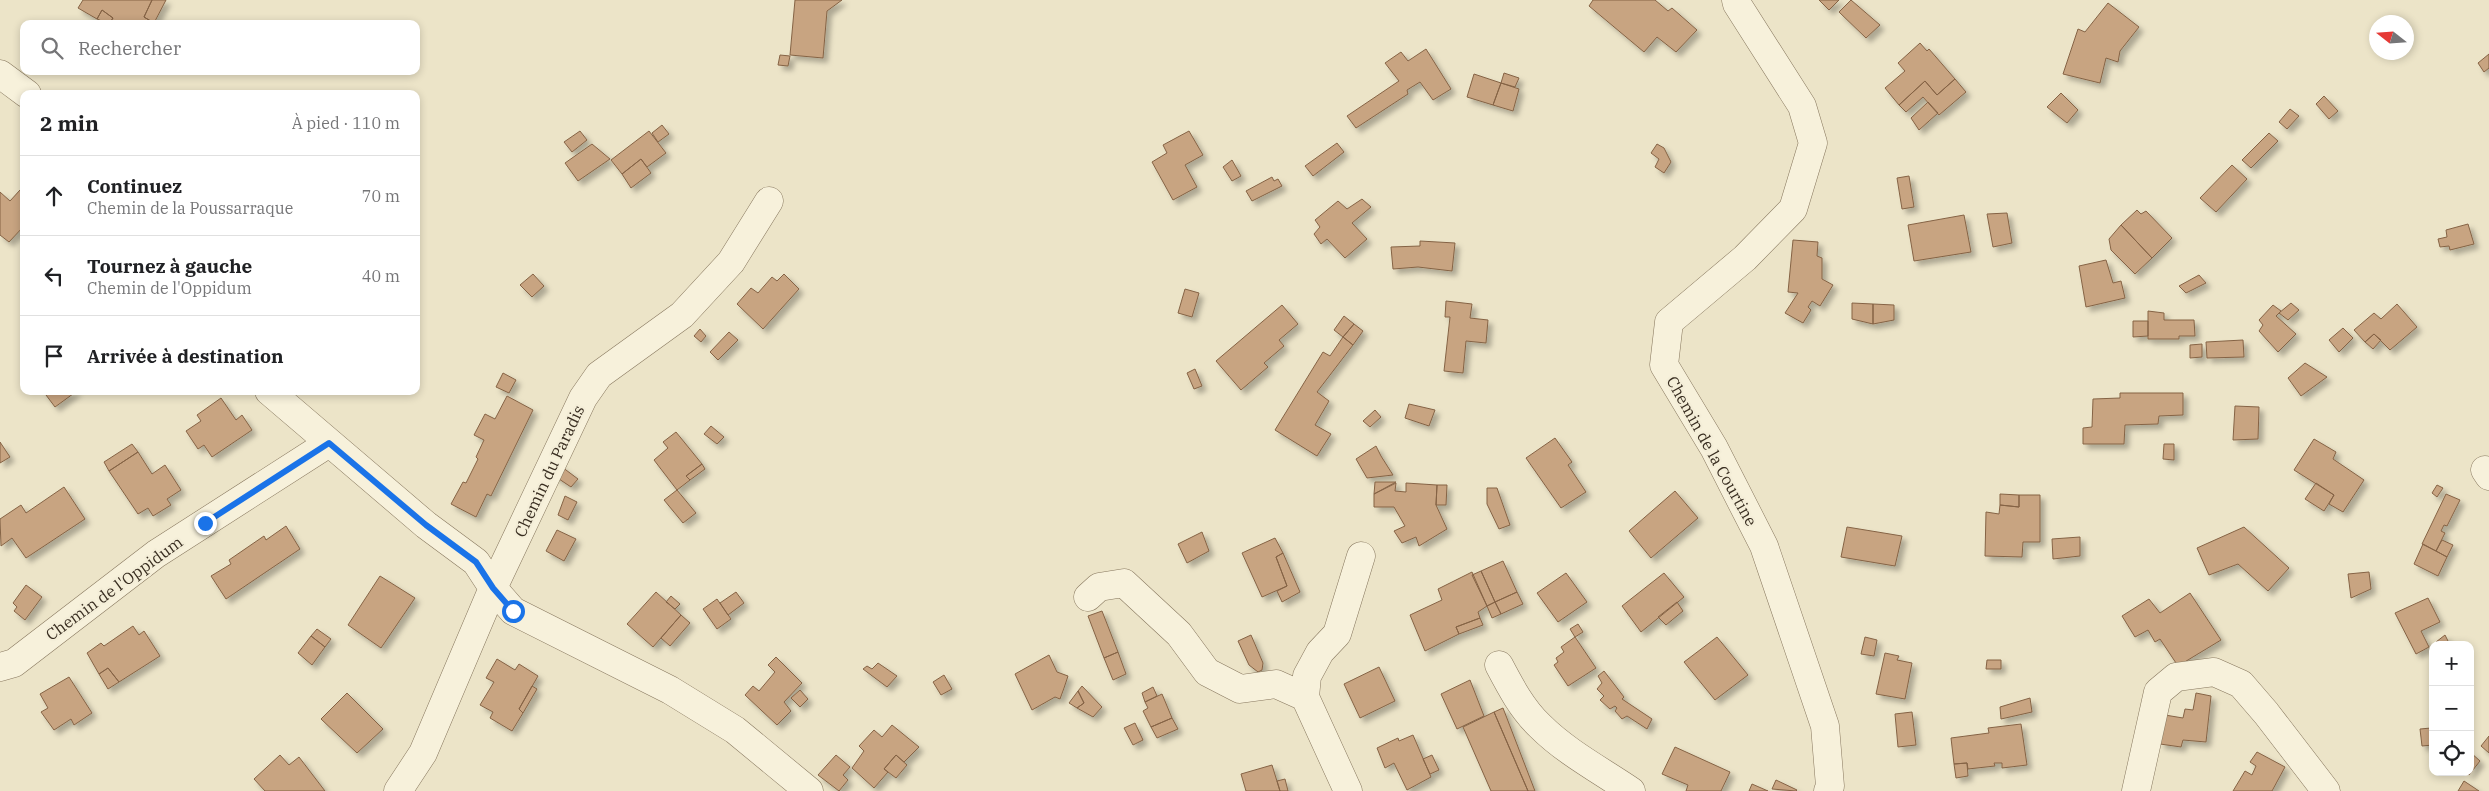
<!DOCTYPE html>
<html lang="fr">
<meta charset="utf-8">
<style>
:root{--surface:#fff;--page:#f6f6f6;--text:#202124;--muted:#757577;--line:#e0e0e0}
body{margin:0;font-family:"IBM Plex Serif",serif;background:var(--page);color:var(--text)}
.controls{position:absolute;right:15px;bottom:15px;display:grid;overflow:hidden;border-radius:10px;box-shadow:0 2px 8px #0003}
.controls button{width:45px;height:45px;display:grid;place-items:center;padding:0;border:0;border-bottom:1px solid var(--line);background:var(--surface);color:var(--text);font:25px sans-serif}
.compass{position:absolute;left:2369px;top:15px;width:45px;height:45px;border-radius:50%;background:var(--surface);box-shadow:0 2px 8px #0003;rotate:287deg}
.stop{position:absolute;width:15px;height:15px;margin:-11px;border:4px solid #1a73e8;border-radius:50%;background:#fff}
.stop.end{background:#1a73e8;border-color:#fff;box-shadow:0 1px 5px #0008}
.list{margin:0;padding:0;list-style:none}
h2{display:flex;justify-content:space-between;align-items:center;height:65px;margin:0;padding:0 20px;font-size:21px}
h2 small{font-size:16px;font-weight:400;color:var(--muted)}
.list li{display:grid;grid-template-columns:32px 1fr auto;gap:15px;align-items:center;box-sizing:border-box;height:80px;padding:0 20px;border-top:1px solid var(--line)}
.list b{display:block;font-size:19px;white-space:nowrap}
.list p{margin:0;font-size:16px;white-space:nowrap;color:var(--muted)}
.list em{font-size:16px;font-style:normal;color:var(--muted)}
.icon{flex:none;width:28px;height:28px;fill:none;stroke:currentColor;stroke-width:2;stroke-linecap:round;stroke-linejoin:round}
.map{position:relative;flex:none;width:2489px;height:791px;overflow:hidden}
.search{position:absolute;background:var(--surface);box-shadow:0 2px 8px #0003;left:20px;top:20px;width:400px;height:55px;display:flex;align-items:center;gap:12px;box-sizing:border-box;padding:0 18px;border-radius:10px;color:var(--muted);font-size:19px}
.panel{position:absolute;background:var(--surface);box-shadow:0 2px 8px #0003;left:20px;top:90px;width:400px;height:305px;border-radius:10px}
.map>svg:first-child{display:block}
.building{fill:#c8a481;stroke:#856345;filter:url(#shadow)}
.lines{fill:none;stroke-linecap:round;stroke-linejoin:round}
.minor-casing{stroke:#87775e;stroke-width:29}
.minor{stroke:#f7f1db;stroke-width:28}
.route{stroke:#1a73e8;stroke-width:6}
.labels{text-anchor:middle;stroke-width:4.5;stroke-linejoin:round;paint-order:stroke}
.street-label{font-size:16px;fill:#392e21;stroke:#f4eed8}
</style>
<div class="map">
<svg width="2489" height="791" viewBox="0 0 2489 791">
<defs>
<filter id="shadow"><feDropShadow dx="4.5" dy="4.5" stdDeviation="2.5" flood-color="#0004"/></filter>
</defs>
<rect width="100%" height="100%" fill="#ece4c8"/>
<path class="building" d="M83 0H152L144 17 154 23 109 24 113 18 102 10 97 19 78 8Z
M152 0H166L154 23 144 17Z
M795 0H842L827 11 823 58 790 55Z
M1593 0H1655L1668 11 1672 8 1697 30 1676 52 1657 37 1644 52 1589 6Z
M1819 0H1839L1829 10Z
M1851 0 1880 25 1866 38 1839 12Z
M2108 3 2139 27 2120 51 2118 62 2106 58 2100 83 2063 74 2078 29 2085 32Z
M102 10 113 18 109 24 97 19Z
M1920 43 1927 51 1929 49 1955 79 1937 95 1925 81 1899 105 1885 88 1905 71 1898 63Z
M1426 49 1451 89 1433 100 1420 82 1407 90 1408 94 1356 128 1347 116 1399 81 1385 63 1401 52 1408 61Z
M2489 54V68L2484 72 2478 63Z
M780 55 790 56 788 66 778 65Z
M1504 73 1519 78 1515 87 1501 83Z
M1474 74 1501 83 1493 105 1467 97Z
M1955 79 1966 92 1939 115 1923 97 1906 112 1899 105 1925 81 1937 95Z
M1501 83 1519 89 1513 111 1493 105Z
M2061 93 2078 110 2067 123 2047 107Z
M2324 96 2338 111 2329 119 2316 104Z
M1928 102 1938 113 1919 130 1911 118Z
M2290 109 2299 116 2287 129 2279 122Z
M662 125 669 134 658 142 652 133Z
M580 131 587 140 572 152 564 142Z
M649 131 666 153 647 167 641 159 622 174 611 160Z
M1189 131 1203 155 1185 165 1197 187 1173 200 1152 162 1167 153 1163 145Z
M2269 133 2278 141 2251 168 2242 160Z
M1337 143 1344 152 1313 176 1305 166Z
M592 144 610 159 578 181 565 163Z
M1657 144 1664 148 1671 162 1664 173 1655 167 1659 159 1651 153Z
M641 159 651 173 631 188 622 174Z
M1232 160 1241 176 1232 181 1223 167Z
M2232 165 2247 179 2216 212 2200 198Z
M1909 176 1914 207 1902 209 1897 178Z
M1272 177 1274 181 1278 179 1282 186 1252 201 1246 191Z
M20 190 24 194V226L9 242 0 235V192L10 201Z
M1362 199 1371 207 1352 223 1367 239 1345 258 1327 239 1321 244 1314 234 1320 227 1315 220 1338 201 1347 209Z
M2137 210 2141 214 2146 211 2172 238 2152 258 2121 225Z
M2007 213 2012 243 1993 247 1987 214Z
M1964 215 1971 252 1914 261 1908 225Z
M2468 224 2474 244 2450 250 2449 246 2440 247 2438 239 2447 237 2446 230Z
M2121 225 2152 258 2135 274 2111 250 2109 239Z
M1793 240 1818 242 1817 256 1822 258V279L1833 285 1820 306 1812 301 1808 307 1811 310 1803 323 1785 313 1798 293 1788 292Z
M1420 241 1455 243 1452 271 1418 267 1393 269 1391 247 1420 246Z
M2106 260 2113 283 2121 281 2125 298 2086 307 2079 266Z
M533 274 544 286 532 297 520 285Z
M784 274 799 289 763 329 737 304 751 288 758 293 772 277 777 281Z
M2199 275 2206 283 2186 293 2179 286Z
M1185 289 1199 293 1192 317 1178 313Z
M1446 301 1472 304 1470 318 1488 320 1486 343 1466 341 1463 373 1444 371 1450 317H1445Z
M1852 303 1873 304V324L1852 319Z
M2291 303 2299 310 2288 320 2279 313Z
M1873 304 1894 305V320L1873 324Z
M2397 304 2417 327 2390 350 2374 334 2365 342 2354 330 2374 313 2381 319Z
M1282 305 1298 324 1279 340 1284 346 1264 363 1268 367 1241 390 1216 361Z
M2273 305 2281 311 2276 316 2296 334 2278 352 2259 331 2263 325 2259 320Z
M2148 311 2164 313V320H2194L2195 336H2179V339H2148Z
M1344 316 1354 324 1343 337 1334 330Z
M2133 321H2148V336L2133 337Z
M1354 324 1363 331 1353 345 1343 337Z
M2343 328 2353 338 2339 352 2329 340Z
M700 329 706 336 701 342 694 336Z
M729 332 738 340 718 360 710 352Z
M2374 334 2381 340 2373 349 2365 342Z
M1343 337 1353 345 1317 392 1329 401 1315 425 1331 434 1317 456 1275 430 1323 352 1330 356Z
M2243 340 2244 357 2207 358 2206 342Z
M2202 344V357L2190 358V345Z
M2305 363 2327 377 2301 396 2288 378Z
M1195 369 1202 386 1194 389 1187 373Z
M503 373 516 380 509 393 496 387Z
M43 391H77L55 407Z
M2120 393H2183V415L2159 416 2158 424 2125 425 2124 444H2083V428L2092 427 2093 399 2120 398Z
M507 396 533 410 491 496 487 494 476 517 451 504 463 482 466 483 478 459 476 457 484 440 474 435 485 414 495 419Z
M221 398 236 420 242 415 252 430 212 457 204 445 198 449 186 431 201 421 197 415Z
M1409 404 1435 410 1429 426 1405 418Z
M2235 406 2259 407 2258 439 2233 440Z
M1375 410 1381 417 1370 427 1363 421Z
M711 426 724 437 717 444 704 434Z
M676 432 702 464 686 476 690 480 677 490 654 460 668 448 663 442Z
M1555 438 1572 462 1568 465 1586 492 1561 508 1526 458Z
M2314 439 2336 452 2333 459 2364 480 2343 512 2329 504 2334 495 2294 470Z
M0 442 10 457 0 463Z
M132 444 138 452 109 471 104 462Z
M2164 444H2174V460L2163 459Z
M1376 446 1381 456 1393 475 1367 478 1356 459Z
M138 452 152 474 165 465 181 490 167 499 171 505 153 516 148 508 138 514 109 471Z
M558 464 578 479 571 487 553 475Z
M702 464 705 469 690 480 686 476Z
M1375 482H1396L1374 494Z
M1396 483 1395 491 1406 492V483L1437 485 1436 505 1447 529 1419 546 1416 537 1402 543 1394 531 1405 526 1394 507H1374V494Z
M2316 483 2334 495 2324 511 2305 499Z
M1437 485H1447L1446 505H1436Z
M2437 485 2443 488 2437 497 2432 493Z
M64 487 85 519 26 558 12 538 1 546 0 519 21 505 26 513Z
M1487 488H1497L1510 525 1499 529 1487 504Z
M677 490 696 513 683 523 664 500Z
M1675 491 1698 518 1651 558 1629 531Z
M2000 494 2019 495V507L2000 505Z
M2446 494 2460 500 2447 526 2444 525 2441 531 2445 533 2436 551 2422 544Z
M2019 495H2040V542H2023L2022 557 1985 556 1986 512 1999 514 2000 505 2019 507Z
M565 496 577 502 568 520 558 515Z
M286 526 300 549 226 599 211 576 231 564 229 560 264 536 266 540Z
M1847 527 1902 536 1895 566 1841 557Z
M2244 527 2289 568 2268 591 2238 564 2209 575 2197 548Z
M557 530 576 539 564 561 546 551Z
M1202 532 1209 551 1187 563 1178 544Z
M2080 537V556L2053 559 2052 539Z
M1275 538 1283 553 1276 557 1287 586 1262 597 1242 553Z
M2442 540 2453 545 2447 557 2436 551Z
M2423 544 2447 557 2438 576 2414 564Z
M1283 553 1300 592 1282 602 1277 591 1287 586 1276 557Z
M1503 561 1517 592 1495 602 1481 571Z
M1481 571 1495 602 1487 606 1472 575Z
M1472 572 1487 606 1478 612 1480 618 1456 627 1459 634 1425 651 1410 615 1442 600 1438 589Z
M2369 572 2371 589 2351 598 2348 574Z
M1566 573 1587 602 1558 622 1537 593Z
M1664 573 1684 597 1641 632 1622 606Z
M380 576 415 598 381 648 348 625Z
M26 585 42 597 25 620 14 611 17 607 13 603Z
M656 592 681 615 653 647 627 624Z
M736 592 744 603 728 615 720 603Z
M1517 592 1523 604 1501 614 1495 602Z
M2190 593 2221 640 2178 666 2160 639 2155 642 2148 630 2135 637 2122 616 2149 599 2160 613Z
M671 596 680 604 675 609 666 602Z
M2428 598 2440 622 2421 631 2429 647 2416 654 2395 613Z
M717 599 731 619 717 629 703 609Z
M1495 602 1501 614 1492 618 1487 606Z
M1677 602 1683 611 1666 625 1658 617Z
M1102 611 1118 652 1104 658 1088 616Z
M681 615 690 623 670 646 661 638Z
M1480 618 1483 625 1459 634 1456 627Z
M1578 624 1583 632 1575 637 1596 668 1568 686 1554 665 1558 662 1556 658 1564 652 1561 647 1575 637 1570 629Z
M133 626 139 635 144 631 160 656 119 682 108 668 99 674 87 653 101 643 104 646Z
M317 629 331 639 325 647 311 636Z
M1251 635 1263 663 1262 670 1258 672 1249 665 1238 641Z
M2445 635 2450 645H2438L2436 642Z
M311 636 325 647 312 665 298 653Z
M1717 637 1748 675 1715 700 1684 662Z
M1865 637 1877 640 1874 656 1861 654Z
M1118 652 1126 674 1113 680 1104 658Z
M1885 653 1899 656 1897 660 1912 663 1905 699 1876 694Z
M1049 655 1057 672 1068 676 1064 688 1060 699 1055 697 1032 710 1015 674Z
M776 657 802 683 784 702 791 711 777 725 745 695 753 686 759 691 775 672 768 665Z
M497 659 515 670 519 664 538 676 519 709 523 713 512 731 490 718 493 712 480 705 494 682 486 678Z
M1987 660H2001V669H1986Z
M878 663 897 676 887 687 863 669 867 666 872 669Z
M1379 667 1395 701 1360 718 1344 684Z
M108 668 119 682 108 689 99 674Z
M1604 671 1624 697 1622 699 1652 719 1647 729 1627 716 1622 719 1615 711 1617 708 1615 706 1610 709 1600 700 1604 696 1597 689 1602 683 1598 676Z
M944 675 952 689 941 695 933 682Z
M69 677 92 713 74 725 71 719 54 730 41 712 48 708 40 694Z
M1470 680 1484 716 1457 729 1441 694Z
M532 686 537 689 523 713 519 709Z
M1082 686 1102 707 1093 717 1077 708 1084 703 1078 691Z
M1153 687 1157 696 1145 702 1142 693Z
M800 690 808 699 800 707 791 698Z
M1078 691 1084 703 1077 708 1069 703Z
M347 693 383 729 357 753 321 719Z
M2196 693 2211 696 2206 742 2183 740 2181 747 2160 744 2165 715 2183 718 2185 709 2193 710Z
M1162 694 1172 718 1151 727 1143 711 1148 708 1145 702Z
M2030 698 2032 712 2001 719 2000 707Z
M1503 708 1535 791H1528L1494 712Z
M1494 712 1528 791H1491L1463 727Z
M1912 712 1916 745 1898 747 1895 714Z
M1172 718 1178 729 1157 738 1151 727Z
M1135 723 1143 740 1133 745 1124 728Z
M2021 724 2027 765 2002 768V763H1994L1995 766 1968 769 1967 763 1954 764 1951 738 1989 733 1988 728Z
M892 725 919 747 904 762 896 755 884 769 888 772 874 788 852 768 864 751 859 746 874 730 882 737Z
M2431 728 2433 745 2422 746 2420 729Z
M1413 735 1431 777 1407 790 1394 763 1385 768 1377 748 1398 738 1399 741Z
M2489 736V753L2481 746Z
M1675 747 1730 772 1721 791H1686L1688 785 1662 774Z
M2257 752 2285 767 2272 791H2233L2245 771 2252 775 2256 766 2250 762Z
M2470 752 2480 761 2469 775 2466 772H2470Z
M280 755 289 765 299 757 325 791H265L254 779Z
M836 755 850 767 843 775 848 780 839 791 818 775Z
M896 755 907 765 896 778 884 769Z
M1432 755 1439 770 1430 774 1423 759Z
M1967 763 1968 776 1956 778 1954 764Z
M1272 765 1280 791H1246L1241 774Z
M1285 779 1288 791H1280L1277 781Z
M1776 780 1797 790 1796 791 1772 789Z
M2464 781 2479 791H2458Z
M1752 784 1768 791H1749Z"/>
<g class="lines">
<defs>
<path id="minor" d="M1736 0 1737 4 1802 106 1813 143 1793 209 1745 258 1669 322 1664 365 1714 448 1764 546 1825 726 1830 786 1828 791
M0 74 27 94
M269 391 426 525 476 562 493 588 513 611 670 690 735 730 809 791
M2485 470 2489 476
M1088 597 1099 587 1124 583 1179 634 1207 672 1240 689 1276 684 1305 697 1348 791
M1499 665C1510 686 1522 709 1540 726 1566 752 1600 770 1631 791
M0 667 14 663 156 554 329 443
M1305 697 1307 676 1320 652 1337 634 1361 556
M398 791 423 753 493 588 583 398 599 375 682 315 731 262 769 201
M2136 791 2158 692 2176 677 2214 672 2241 684 2266 713 2326 791"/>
</defs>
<use href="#minor" class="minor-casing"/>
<use href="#minor" class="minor"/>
</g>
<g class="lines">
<path class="route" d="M205 523 329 443 426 525 476 562 493 588 513 611"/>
</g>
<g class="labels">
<g class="street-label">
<text transform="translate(1712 451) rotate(61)" y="6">Chemin de la Courtine</text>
<text transform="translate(549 471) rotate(-65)" y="6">Chemin du Paradis</text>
<text transform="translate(114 588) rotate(-36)" y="6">Chemin de l'Oppidum</text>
</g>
</g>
</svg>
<div class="controls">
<button>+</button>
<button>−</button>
<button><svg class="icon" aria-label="locate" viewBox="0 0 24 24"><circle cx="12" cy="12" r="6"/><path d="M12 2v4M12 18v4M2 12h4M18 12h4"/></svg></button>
</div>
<svg class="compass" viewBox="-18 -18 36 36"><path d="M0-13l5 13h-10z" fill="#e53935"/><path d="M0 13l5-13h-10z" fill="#757577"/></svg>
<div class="stop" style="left:513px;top:611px"></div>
<div class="stop end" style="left:205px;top:523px"></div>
<div class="search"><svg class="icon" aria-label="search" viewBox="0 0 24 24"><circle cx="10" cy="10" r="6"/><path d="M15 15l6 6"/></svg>Rechercher</div>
<section class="panel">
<h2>2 min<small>À pied · 110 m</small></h2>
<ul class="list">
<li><svg class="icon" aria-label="ahead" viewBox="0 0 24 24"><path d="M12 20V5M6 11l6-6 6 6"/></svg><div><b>Continuez</b><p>Chemin de la Poussarraque</p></div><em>70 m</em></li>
<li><svg class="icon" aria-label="left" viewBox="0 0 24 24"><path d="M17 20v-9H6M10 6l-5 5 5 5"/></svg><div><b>Tournez à gauche</b><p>Chemin de l'Oppidum</p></div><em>40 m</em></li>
<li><svg class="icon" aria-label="arrive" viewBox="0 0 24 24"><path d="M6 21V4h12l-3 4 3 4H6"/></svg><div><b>Arrivée à destination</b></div></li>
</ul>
</section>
</div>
